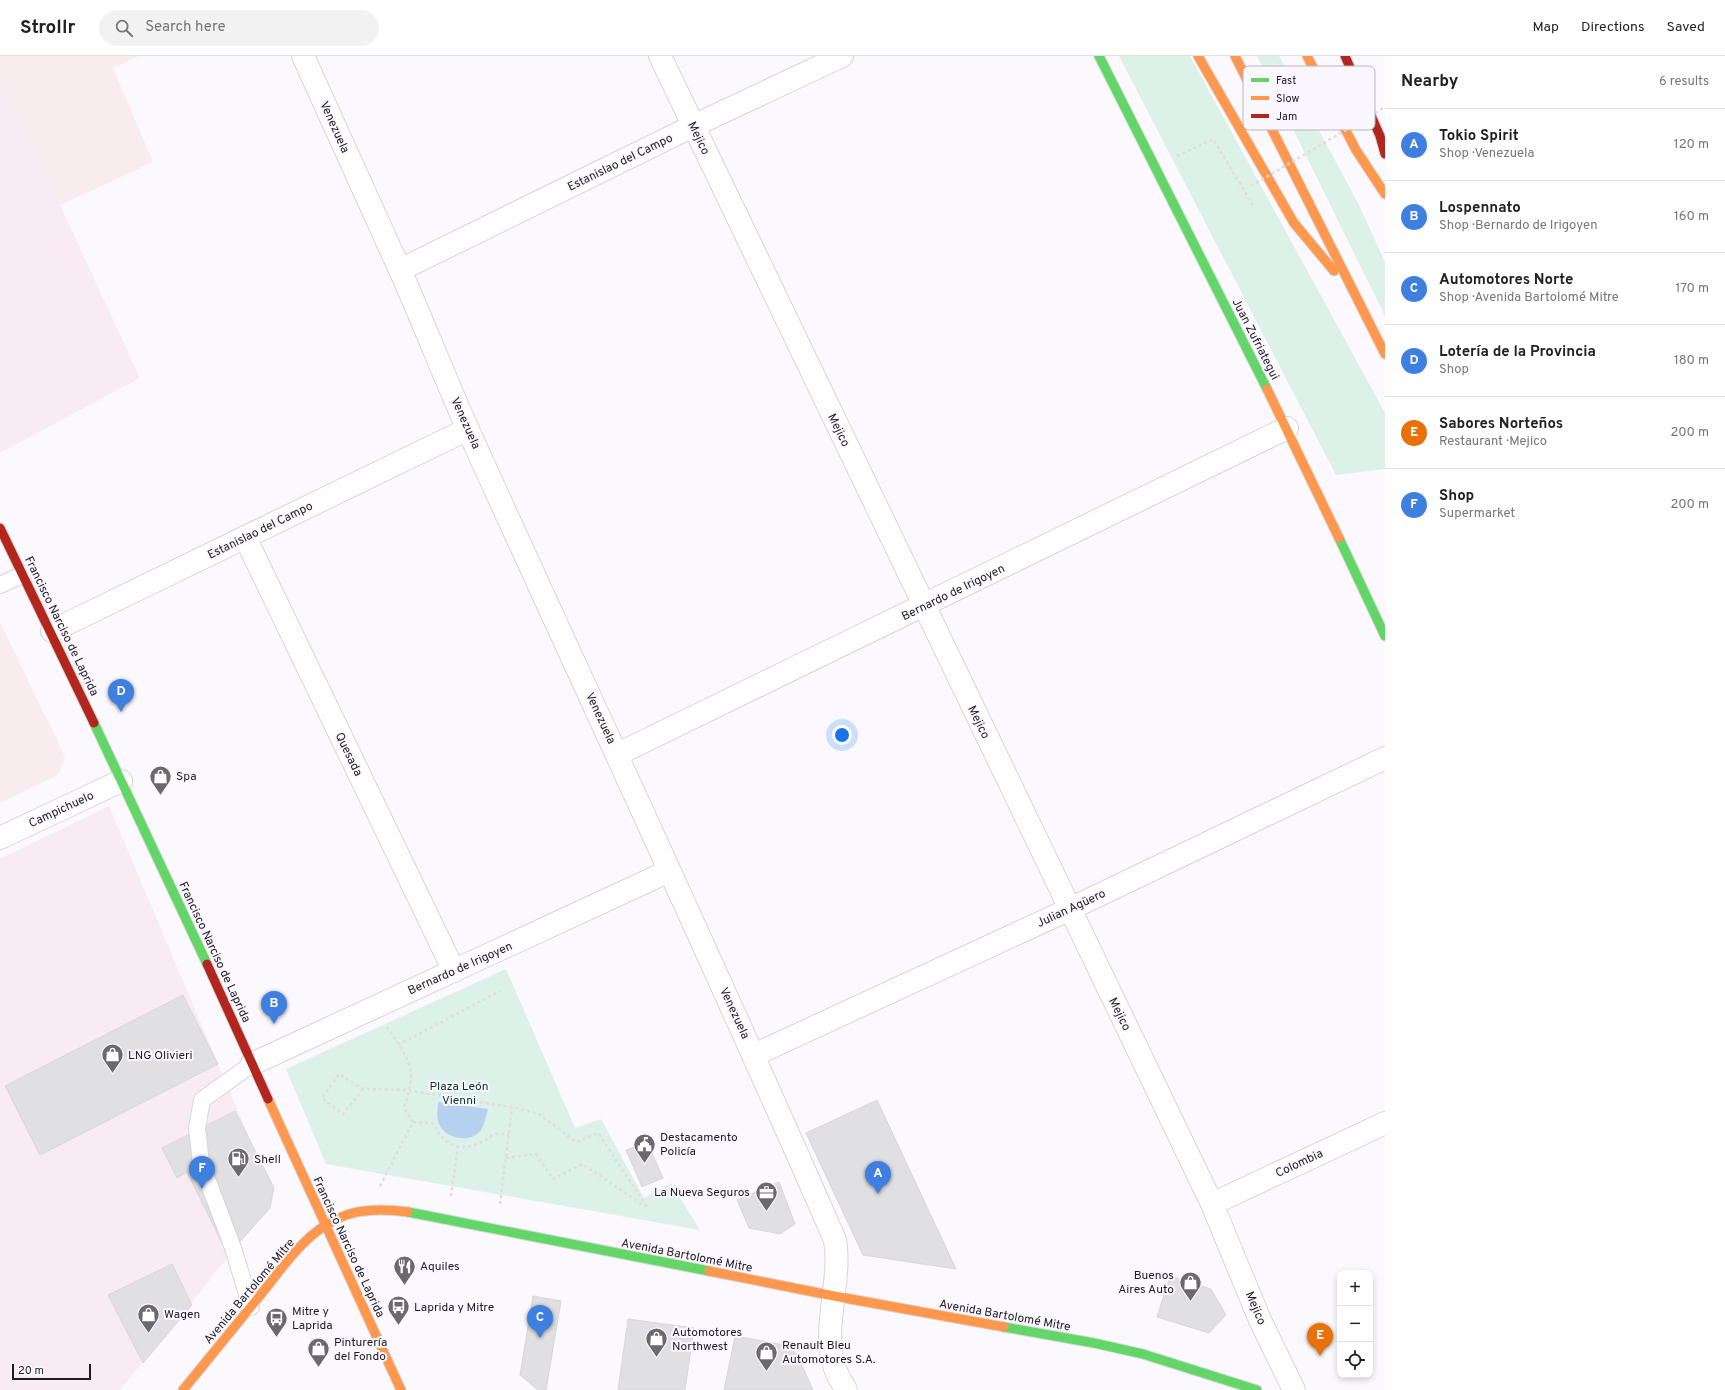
<!DOCTYPE html>
<meta charset="utf-8">
<style>
:root{--surface:#fff;--page:#f2f2f2;--text:#222;--muted:#767676;--line:#e0e0e0;--accent:#111827}
body{margin:0;font-family:Overpass,sans-serif;background:var(--page);color:var(--text)}
.controls{position:absolute;right:12px;bottom:12px;display:grid;overflow:hidden;border-radius:8px;box-shadow:0 2px 6px #0003}
.controls button{width:36px;height:36px;display:grid;place-items:center;padding:0;border:0;border-bottom:1px solid var(--line);background:var(--surface);color:var(--text);font:20px sans-serif}
.scale{position:absolute;left:12px;bottom:10px;width:79px;box-sizing:border-box;padding-left:4px;border:2px solid #1d1b1f;border-top:0;font-size:11px;line-height:14px;white-space:nowrap;color:#1d1b1f;-webkit-text-stroke:3px #fbf7ff;paint-order:stroke}
.you{position:absolute;left:842px;top:679px;width:14px;height:14px;margin:-10px;border:3px solid #fff;border-radius:50%;background:#1a73e8;box-shadow:0 0 0 6px #1a73e833}
.badge{display:grid;place-items:center;width:26px;height:26px;border-radius:50%;background:var(--accent);color:#fff;font-size:13px;font-weight:700}
.pin{position:absolute;translate:-50% -33px;filter:drop-shadow(0 1px 2px #0008)}
.pin::after{content:'';position:absolute;top:21px;width:14px;height:12px;background:inherit;clip-path:polygon(0 0,100% 0,50% 100%)}
.list{margin:0;padding:0;list-style:none}
h2{display:flex;justify-content:space-between;align-items:center;height:52px;margin:0;padding:0 16px;font-size:17px}
h2 small{font-size:13px;font-weight:400;color:var(--muted)}
.list li{display:grid;grid-template-columns:26px 1fr auto;gap:12px;align-items:center;box-sizing:border-box;height:72px;padding:0 16px;border-top:1px solid var(--line)}
.list b{display:block;font-size:15px;white-space:nowrap}
.list p{margin:0;font-size:13px;white-space:nowrap;color:var(--muted)}
.list em{font-size:13px;font-style:normal;color:var(--muted)}
.icon{flex:none;width:22px;height:22px;fill:none;stroke:currentColor;stroke-width:2;stroke-linecap:round;stroke-linejoin:round}
.map{position:relative;flex:none;width:1385px;height:1334px;overflow:hidden}
header{display:flex;align-items:center;gap:24px;box-sizing:border-box;height:56px;padding:0 20px;background:var(--surface);border-bottom:1px solid var(--line)}
header strong{font-size:19px}
nav{display:flex;gap:22px;margin-inline-start:auto;font-size:14px}
.search{width:280px;height:36px;background:var(--page);display:flex;align-items:center;gap:10px;box-sizing:border-box;padding:0 14px;border-radius:22px;color:var(--muted);font-size:15px}
main{display:flex}
aside{flex:1;background:var(--surface)}
.map>svg:first-child{display:block}
.commercial{fill:#f9ecef}
.industrial{fill:#f8ecf2}
.green{fill:#dcf1e8}
.water{fill:#b6d0ef}
.building{fill:#e0dfe2;stroke:#d8d6da}
.lines{fill:none;stroke-linecap:round;stroke-linejoin:round}
.lane-casing{stroke:#d7d5d9;stroke-width:18}
.street-casing{stroke:#d7d5d9;stroke-width:24}
.fast-casing{stroke:#d7d5d9;stroke-width:11}
.slow-casing{stroke:#d7d5d9;stroke-width:11}
.jam-casing{stroke:#d7d5d9;stroke-width:11}
.path{stroke:#deddde;stroke-width:2.5;stroke-dasharray:3 3;stroke-linecap:butt}
.lane{stroke:#fefeff;stroke-width:16}
.street{stroke:#fefeff;stroke-width:22}
.fast{stroke:#63d668;stroke-width:9}
.slow{stroke:#ff974d;stroke-width:9}
.jam{stroke:#b3261e;stroke-width:9}
.path-bridge{stroke:#deddde;stroke-width:2.5;stroke-dasharray:3 3;stroke-linecap:butt}
.labels{text-anchor:middle;stroke-width:4;stroke-linejoin:round;paint-order:stroke}
.street-label{font-size:12px;fill:#1d1b1f;stroke:#fbf7ff}
.poi-label{font-size:12px;fill:#1d1b1f;stroke:#fbf7ff;text-anchor:start}
.park-label{font-size:12px;fill:#023826;stroke:#fbf7ff}
.key{fill:#fbf7ff;stroke:#b8b5bc;stroke-width:1}
.key-label{font-size:11px;fill:#1d1b1f}
</style>
<header>
<strong>Strollr</strong>
<div class="search"><svg class="icon" aria-label="search" viewBox="0 0 24 24"><circle cx="10" cy="10" r="6"/><path d="M15 15l6 6"/></svg>Search here</div>
<nav><a>Map</a><a>Directions</a><a>Saved</a></nav>
</header>
<main>
<div class="map">
<svg width="1385" height="1334" viewBox="0 0 1385 1334">
<rect width="100%" height="100%" fill="#fbf9fd"/>
<path class="commercial" d="M0 0H139L113 12 153 106 41 158 0 71Z
M0 566 65 701 58 719 0 747Z"/>
<path class="industrial" d="M0 19 140 322 0 397Z
M109 750 271 1133 269 1151 120 1334H0V803Z"/>
<path class="green" d="M1119 0H1190L1385 357V413L1336 419Z
M1257 0H1279L1359 149 1385 206V260Z
M506 913 575 1072 601 1063 644 1142 671 1127 700 1174 326 1108 286 1013Z"/>
<path class="water" d="M438 1046 488 1053C486 1060 485 1067 481 1074 471 1088 445 1083 439 1068 436 1060 438 1053 438 1046Z"/>
<path class="building" d="M183 939 218 1008 40 1099 5 1030Z
M877 1044 956 1213 863 1199 806 1077Z
M235 1055 274 1132 270 1152 228 1199 187 1116 177 1122 162 1092Z
M647 1086 663 1122 642 1131 626 1094Z
M779 1126 795 1168 780 1178 749 1172 737 1144Z
M172 1208 192 1249 143 1307 108 1239Z
M1170 1220 1211 1233 1226 1259 1209 1277 1157 1261Z
M533 1240 561 1245 546 1334H538L520 1319Z
M628 1263 694 1272 685 1334H618Z
M735 1280 785 1289 797 1298 813 1334H724Z"/>
<g class="lines">
<defs>
<path id="lane" d="M0 529 24 518
M251 1251 233 1192 201 1107 197 1072 202 1044 252 1008"/>
<path id="street" d="M303 0C335 71 368 142 400 214 424 268 445 322 469 376 591 645 717 913 835 1184 842 1224 822 1271 834 1309 836 1318 842 1326 846 1334
M660 0 1212 1148 1260 1264 1294 1334
M400 214 693 70 842 0
M245 481 454 915
M52 575 468 373
M618 698 1287 372
M0 782 121 725
M754 999 1070 853 1385 702
M252 1008C390 943 530 880 669 815
M1212 1148 1385 1067"/>
<path id="fast" d="M1099 0 1267 333
M1339 482 1385 580
M94 667 207 908
M408 1156 709 1215
M1004 1271 1094 1287 1143 1298 1257 1334"/>
<path id="slow" d="M1198 0 1294 167 1334 215
M1235 0 1385 298
M1307 0 1356 94 1385 138
M1267 333 1339 482
M268 1043 401 1334
M709 1215 834 1240 1004 1271
M183 1334C208 1303 233 1273 258 1242 281 1214 304 1177 339 1162 360 1152 385 1153 408 1156"/>
<path id="jam" d="M1345 0 1380 80 1385 98
M0 472 94 667
M207 908 268 1043"/>
</defs>
<use href="#lane" class="lane-casing"/>
<use href="#street" class="street-casing"/>
<use href="#fast" class="fast-casing"/>
<use href="#slow" class="slow-casing"/>
<use href="#jam" class="jam-casing"/>
<path class="path" d="M1177 100 1213 83 1253 149
M398 989 500 935
M363 1033 343 1058 322 1042 339 1018 363 1033 409 1034 423 1037 512 1051 539 1058 576 1086 598 1077 648 1152
M413 1066 433 1067C445 1092 461 1097 486 1084 489 1082 493 1078 496 1078 500 1077 505 1079 509 1079
M506 1102 536 1098 553 1123 582 1108 645 1150
M380 1130 413 1066 404 1052C407 1041 411 1030 411 1019 411 1005 395 982 387 971
M451 1140 458 1091
M500 1148 512 1052"/>
<use href="#lane" class="lane"/>
<use href="#street" class="street"/>
<use href="#fast" class="fast"/>
<use href="#slow" class="slow"/>
<use href="#jam" class="jam"/>
<path class="path-bridge" d="M1251 130 1385 51"/>
</g>
<defs>
<symbol id="shop-pin" viewBox="-11 -11 22 30"><path d="M0 17L-7.5 6A9.5 9.5 0 1 1 7.5 6Z" fill="#6b696d" stroke="#fbf7ff"/><path d="M-5-2.5h2.3a2.7 3.5 0 0 1 5.4 0H5L5.5 6h-11ZM-1.5-2.5h3a1.5 2.3 0 0 0-3 0Z" fill="#fff"/></symbol>
<symbol id="civic-pin" viewBox="-11 -11 22 30"><path d="M0 17L-7.5 6A9.5 9.5 0 1 1 7.5 6Z" fill="#6b696d" stroke="#fbf7ff"/><path d="M-.6-6.5H3V-4.5H.6V-3L4-1V1h2V6H-6V1h2V-1L-.6-3ZM-1.2 2.5V6h2.4V2.5Z" fill="#fff"/></symbol>
<symbol id="fuel-pin" viewBox="-11 -11 22 30"><path d="M0 17L-7.5 6A9.5 9.5 0 1 1 7.5 6Z" fill="#6b696d" stroke="#fbf7ff"/><path d="M-5.5-6h7V0h2V4h1.3V-2.5L3-4.5l.8-.8L6-3V5H2.5V1h-1V6h-7ZM-4.2-4.7v3.2H.2V-4.7Z" fill="#fff"/></symbol>
<symbol id="office-pin" viewBox="-11 -11 22 30"><path d="M0 17L-7.5 6A9.5 9.5 0 1 1 7.5 6Z" fill="#6b696d" stroke="#fbf7ff"/><path d="M-6-3h4V-5.5h4V-3h4V5H-6ZM-1-4.5V-3h2v-1.5ZM-6 0V1H6V0Z" fill="#fff"/></symbol>
<symbol id="restaurant-pin" viewBox="-11 -11 22 30"><path d="M0 17L-7.5 6A9.5 9.5 0 1 1 7.5 6Z" fill="#6b696d" stroke="#fbf7ff"/><path d="M-5-6h1v4h1v-4h1v4h1v-4h1v5L-1.5 .5V6h-2V.5L-5-1ZM5-6V6H3V1.5H1.5Q1.5-4 5-6Z" fill="#fff"/></symbol>
<symbol id="bus-pin" viewBox="-11 -11 22 30"><path d="M0 17L-7.5 6A9.5 9.5 0 1 1 7.5 6Z" fill="#6b696d" stroke="#fbf7ff"/><path d="M-5-6H5V4H4V6H2V4H-2V6H-4V4H-5ZM-3.5-4V0h7V-4ZM-3.5 1.2v1.5H-2V1.2ZM2 1.2v1.5H3.5V1.2Z" fill="#fff"/></symbol>
</defs>
<g fill-rule="evenodd">
<use href="#shop-pin" x="148" y="708" width="25" height="34"/>
<use href="#shop-pin" x="100" y="986" width="25" height="34"/>
<use href="#civic-pin" x="632" y="1076" width="25" height="34"/>
<use href="#fuel-pin" x="226" y="1090" width="25" height="34"/>
<use href="#office-pin" x="754" y="1124" width="25" height="34"/>
<use href="#restaurant-pin" x="392" y="1198" width="25" height="34"/>
<use href="#shop-pin" x="1178" y="1214" width="25" height="34"/>
<use href="#bus-pin" x="386" y="1238" width="25" height="34"/>
<use href="#shop-pin" x="136" y="1246" width="25" height="34"/>
<use href="#bus-pin" x="264" y="1250" width="25" height="34"/>
<use href="#shop-pin" x="644" y="1270" width="25" height="34"/>
<use href="#shop-pin" x="306" y="1280" width="25" height="34"/>
<use href="#shop-pin" x="754" y="1284" width="25" height="34"/>
</g>
<g class="labels">
<g class="street-label">
<text transform="translate(335 71) rotate(66)" y="4">Venezuela</text>
<text transform="translate(699 82) rotate(64)" y="4">Mejico</text>
<text transform="translate(620 106) rotate(-26)" y="4">Estanislao del Campo</text>
<text transform="translate(1256 283) rotate(63)" y="4">Juan Zufriategui</text>
<text transform="translate(466 367) rotate(66)" y="4">Venezuela</text>
<text transform="translate(839 374) rotate(64)" y="4">Mejico</text>
<text transform="translate(260 474) rotate(-26)" y="4">Estanislao del Campo</text>
<text transform="translate(953 536) rotate(-26)" y="4">Bernardo de Irigoyen</text>
<text transform="translate(62 570) rotate(64)" y="4">Francisco Narciso de Laprida</text>
<text transform="translate(601 662) rotate(65)" y="4">Venezuela</text>
<text transform="translate(979 666) rotate(64)" y="4">Mejico</text>
<text transform="translate(349 698) rotate(64)" y="4">Quesada</text>
<text transform="translate(61 753) rotate(-25)" y="4">Campichuelo</text>
<text transform="translate(1071 852) rotate(-25)" y="4">Julian Agüero</text>
<text transform="translate(215 896) rotate(65)" y="4">Francisco Narciso de Laprida</text>
<text transform="translate(460 912) rotate(-24)" y="4">Bernardo de Irigoyen</text>
<text transform="translate(735 957) rotate(65)" y="4">Venezuela</text>
<text transform="translate(1120 958) rotate(64)" y="4">Mejico</text>
<text transform="translate(1299 1107) rotate(-25)" y="4">Colombia</text>
<text transform="translate(349 1191) rotate(65)" y="4">Francisco Narciso de Laprida</text>
<text transform="translate(687 1199) rotate(11)" y="4">Avenida Bartolomé Mitre</text>
<text transform="translate(249 1235) rotate(-50)" y="4">Avenida Bartolomé Mitre</text>
<text transform="translate(1256 1252) rotate(67)" y="4">Mejico</text>
<text transform="translate(1005 1259) rotate(10)" y="4">Avenida Bartolomé Mitre</text>
</g>
<g class="poi-label">
<text x="176" y="724">Spa</text>
<text x="128" y="1003">LNG Olivieri</text>
<text x="660" y="1085">Destacamento<tspan x="660" dy="14">Policía</tspan></text>
<text x="254" y="1107">Shell</text>
<text x="750" y="1140" text-anchor="end">La Nueva Seguros</text>
<text x="420" y="1214">Aquiles</text>
<text x="1174" y="1223" text-anchor="end">Buenos<tspan x="1174" dy="14">Aires Auto</tspan></text>
<text x="414" y="1255">Laprida y Mitre</text>
<text x="292" y="1259">Mitre y<tspan x="292" dy="14">Laprida</tspan></text>
<text x="164" y="1262">Wagen</text>
<text x="672" y="1280">Automotores<tspan x="672" dy="14">Northwest</tspan></text>
<text x="334" y="1290">Pinturería<tspan x="334" dy="14">del Fondo</tspan></text>
<text x="782" y="1293">Renault Bleu<tspan x="782" dy="14">Automotores S.A.</tspan></text>
</g>
<g class="park-label">
<text x="459" y="1034">Plaza León<tspan x="459" dy="14">Vienni</tspan></text>
</g>
</g>
<rect x="1243" y="10" width="132" height="64" rx="6" class="key"/>
<rect x="1251" y="22" width="18" height="4" fill="#63d668"/>
<rect x="1251" y="40" width="18" height="4" fill="#ff974d"/>
<rect x="1251" y="58" width="18" height="4" fill="#b3261e"/>
<g class="key-label">
<text x="1276" y="28">Fast</text>
<text x="1276" y="46">Slow</text>
<text x="1276" y="64">Jam</text>
</g>
</svg>
<div class="controls">
<button>+</button>
<button>−</button>
<button><svg class="icon" aria-label="locate" viewBox="0 0 24 24"><circle cx="12" cy="12" r="6"/><path d="M12 2v4M12 18v4M2 12h4M18 12h4"/></svg></button>
</div>
<div class="scale">20 m</div>
<div class="you"></div>
<div class="pin badge" style="left:878px;top:1138px;background:#3f7fe0">A</div>
<div class="pin badge" style="left:274px;top:968px;background:#3f7fe0">B</div>
<div class="pin badge" style="left:540px;top:1282px;background:#3f7fe0">C</div>
<div class="pin badge" style="left:121px;top:656px;background:#3f7fe0">D</div>
<div class="pin badge" style="left:1320px;top:1300px;background:#e8710a">E</div>
<div class="pin badge" style="left:202px;top:1133px;background:#3f7fe0">F</div>
</div>
<aside>
<h2>Nearby<small>6 results</small></h2>
<ul class="list">
<li><span class="badge" style="background:#3f7fe0">A</span><div><b>Tokio Spirit</b><p>Shop · Venezuela</p></div><em>120 m</em></li>
<li><span class="badge" style="background:#3f7fe0">B</span><div><b>Lospennato</b><p>Shop · Bernardo de Irigoyen</p></div><em>160 m</em></li>
<li><span class="badge" style="background:#3f7fe0">C</span><div><b>Automotores Norte</b><p>Shop · Avenida Bartolomé Mitre</p></div><em>170 m</em></li>
<li><span class="badge" style="background:#3f7fe0">D</span><div><b>Lotería de la Provincia</b><p>Shop</p></div><em>180 m</em></li>
<li><span class="badge" style="background:#e8710a">E</span><div><b>Sabores Norteños</b><p>Restaurant · Mejico</p></div><em>200 m</em></li>
<li><span class="badge" style="background:#3f7fe0">F</span><div><b>Shop</b><p>Supermarket</p></div><em>200 m</em></li>
</ul>
</aside>
</main>
